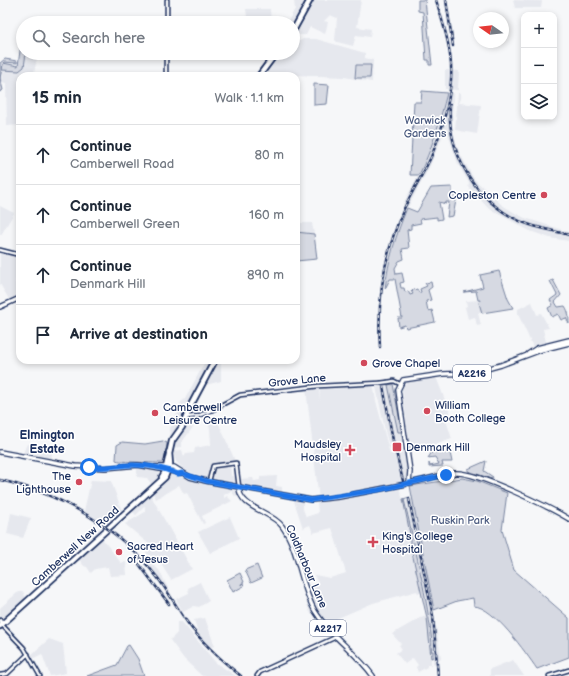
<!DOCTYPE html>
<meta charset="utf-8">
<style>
:root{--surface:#fff;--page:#f6f6f7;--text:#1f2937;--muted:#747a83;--line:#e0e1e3}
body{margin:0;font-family:"Balsamiq Sans",sans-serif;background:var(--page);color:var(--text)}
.controls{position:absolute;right:12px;top:12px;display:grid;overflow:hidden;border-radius:8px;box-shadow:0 2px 6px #0003}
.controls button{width:36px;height:36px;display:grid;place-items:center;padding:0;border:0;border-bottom:1px solid var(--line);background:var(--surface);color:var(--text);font:20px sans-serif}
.compass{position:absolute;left:473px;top:12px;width:36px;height:36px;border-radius:50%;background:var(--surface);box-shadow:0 2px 6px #0003;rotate:284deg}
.stop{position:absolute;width:12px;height:12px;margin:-9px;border:3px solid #1a73e8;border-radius:50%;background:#fff}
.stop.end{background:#1a73e8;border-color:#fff;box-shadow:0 1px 4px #0008}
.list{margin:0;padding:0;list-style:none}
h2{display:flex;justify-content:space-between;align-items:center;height:52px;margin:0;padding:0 16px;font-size:17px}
h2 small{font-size:13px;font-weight:400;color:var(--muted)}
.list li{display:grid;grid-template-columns:26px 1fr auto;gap:12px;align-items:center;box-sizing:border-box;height:60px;padding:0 16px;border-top:1px solid var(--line)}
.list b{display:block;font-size:15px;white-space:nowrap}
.list p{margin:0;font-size:13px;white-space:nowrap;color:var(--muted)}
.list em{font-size:13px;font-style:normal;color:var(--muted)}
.icon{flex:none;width:22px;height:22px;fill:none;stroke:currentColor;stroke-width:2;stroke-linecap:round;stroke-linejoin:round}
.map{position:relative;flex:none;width:569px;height:676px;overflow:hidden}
.search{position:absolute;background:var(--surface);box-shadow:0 2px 6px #0003;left:16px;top:16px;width:284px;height:44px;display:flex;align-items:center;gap:10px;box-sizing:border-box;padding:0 14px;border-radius:22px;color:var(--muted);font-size:15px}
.panel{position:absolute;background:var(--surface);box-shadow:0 2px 6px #0003;left:16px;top:72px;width:284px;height:292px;border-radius:12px}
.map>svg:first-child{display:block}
.built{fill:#e6e8ee}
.green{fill:#d6d9e2;stroke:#7884a0}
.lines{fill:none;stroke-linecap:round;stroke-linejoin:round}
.minor-casing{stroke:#1b2f5e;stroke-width:5.5}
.major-casing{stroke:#1b2f5e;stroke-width:6}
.highway-casing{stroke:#1b2f5e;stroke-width:8}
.minor{stroke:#fff;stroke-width:2.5}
.major{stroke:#fff;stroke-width:3.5}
.highway{stroke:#fff;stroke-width:4.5}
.rail-casing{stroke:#1b2f5e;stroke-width:2.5}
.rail{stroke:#fff;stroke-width:1;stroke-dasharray:3;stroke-linecap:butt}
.minor-bridge-casing{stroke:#1b2f5e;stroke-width:5.5;stroke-linecap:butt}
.major-bridge-casing{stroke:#1b2f5e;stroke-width:6;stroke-linecap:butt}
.minor-bridge{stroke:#fff;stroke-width:2.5}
.major-bridge{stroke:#fff;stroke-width:3.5}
.route{stroke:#1a73e8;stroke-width:5}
.poi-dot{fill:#d1495b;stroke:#fff;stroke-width:1.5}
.labels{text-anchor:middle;stroke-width:3;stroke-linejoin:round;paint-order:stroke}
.shield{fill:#fff;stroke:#5f6d8e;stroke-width:1}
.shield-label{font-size:10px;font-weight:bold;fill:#1b2f5e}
.park-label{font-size:11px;fill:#4a5a7f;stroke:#fff}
.poi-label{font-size:11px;fill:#1b2f5e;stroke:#fff;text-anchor:start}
.street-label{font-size:11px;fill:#1b2f5e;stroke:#fff}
.neighbourhood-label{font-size:12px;font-weight:bold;fill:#1b2f5e;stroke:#fff}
</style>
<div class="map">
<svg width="569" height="676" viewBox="0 0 569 676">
<rect width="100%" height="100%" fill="#f6f7f9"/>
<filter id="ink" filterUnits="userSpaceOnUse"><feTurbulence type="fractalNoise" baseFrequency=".025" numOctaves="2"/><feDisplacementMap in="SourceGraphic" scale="8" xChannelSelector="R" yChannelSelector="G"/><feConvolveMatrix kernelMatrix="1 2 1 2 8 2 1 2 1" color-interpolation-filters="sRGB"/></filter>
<g filter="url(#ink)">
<path class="built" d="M294 0H307L293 29V23H287L295 9Z
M311 0H361L357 27 371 29 370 37 356 35 353 46 337 42 335 40 337 18 330 15 324 21 328 22 325 34 310 27 306 35H299L295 32Z
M513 0 542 1 541 8H515Z
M246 9H270L271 23H248Z
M303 39H316L365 53V58L373 60 372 82 344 77 269 74 268 71 282 53H293V40L300 41Z
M21 43H23V53H38L34 73 39 76H20V125L7 126 6 83 1 82 2 70 3 63 18 65Z
M445 70 459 71 458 90 445 89Z
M447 93H453L452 126 458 150 474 179 502 205 515 213 525 218 569 232V241L550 238 530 231 488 208 468 186 469 183 458 164 446 128 429 168 408 207 403 204 424 165 436 132Z
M458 93H461L459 103 481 105 477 134 455 130Z
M0 206 14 213 1 235H0Z
M296 223H312L314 234 296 232Z
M0 253 20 257V279L15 281 20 296 10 301 0 284Z
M480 300 481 302 479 303 482 313H478L481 325 477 326 475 317 468 319 465 307 467 306 466 301Z
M532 302 537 315 541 313 549 328 543 329 546 342 533 347 518 314V309Z
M206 360 211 362 187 405 179 426 170 436 169 429 174 423 181 402 185 399Z
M218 360 221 363V381L206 385Z
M436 377 452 418 446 420 452 439 432 445 409 447 402 388 407 382Z
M346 384H373L376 401 390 454 393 452 390 449 386 435 376 387 393 384 408 475 406 479 398 484 403 500 413 498 427 569 441 658 440 660 433 664V659H431V665H427V667L418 672 416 667 418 665 413 658 405 664 396 653 402 649 399 645 401 644 392 634 420 618 427 616 422 593H418L417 591 373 603 324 624 315 611 311 614 309 610 299 580 302 579 305 587 318 583 314 575H315L330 578 346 573 332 528 313 533 310 525 303 528 294 501 303 502V509L306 517 318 513 317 502 319 500 306 388 319 386 320 400V389L346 388Z
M193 417V427L182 442V447L172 448 187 419Z
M216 417 236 463 230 464 231 476 239 475 240 479 253 478 254 481 260 480V477L277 476 276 486 282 487V492L206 479 185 470 176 462 173 451 182 450 184 457 186 454 194 453 195 448 211 445 210 428 207 421Z
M27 444 53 450 51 458 23 453Z
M144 468 155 469 163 472 152 485 147 478 137 477V469Z
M169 473 233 488 238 495 235 496 231 491 224 495V498L227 496 232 501 202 516 205 523 203 524 187 493 184 494 179 485 156 499 152 491Z
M91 480 111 481 122 511 106 525 84 511Z
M150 494 192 569 171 580 159 561 146 553 151 546 125 524 145 512V506L136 515 130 509Z
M11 513 31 518 23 538 7 534Z
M230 517 239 538 210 553 198 532Z
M101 537 121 563 126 562 127 575 110 576 108 567 95 569 91 573 87 567 84 566 78 558Z
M130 546 159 570 172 596 153 570Z
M200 582 209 601 199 607 194 606 183 612 176 599 189 593 188 588Z
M23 591 26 599 0 624V608L17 593Z
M205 618 214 644 215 646 210 647 195 630 197 629 194 620Z
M177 622H182L216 663 236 676H202L184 659 170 640 177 633Z
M49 639 63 644 66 673 50 676 42 654 32 659 31 655Z
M513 660 524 676H490V669Z"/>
<path class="green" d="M418 0H425L432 65H429V60H426L423 12 418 11Z
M21 43H23V53H26L24 67 19 71 2 70 3 64 0 78 3 90 0 92V63L5 59 17 61V63L4 62 3 63 18 66Z
M356 65H371L370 78H355Z
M314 84 329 85 327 104 314 105Z
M422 91 447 93C440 121 432 149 419 175H410L414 102H421Z
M452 187V194L457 195 453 216 447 217 449 202H446V204L439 202 442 219 437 220V217L420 219 421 223 411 225V229L407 230 409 248 402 249 404 259 399 261 395 268 396 274 402 273 404 282 400 283 401 288H404L405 292 408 291 410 295 413 294 411 291 417 289 419 293 421 292 420 289 427 286 425 283 431 282 432 287 428 290 431 300 426 301 428 311 432 310 435 322 406 328 405 325 399 327 398 318H402L395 279H390L385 289C388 260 396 235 407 208L417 212 431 188Z
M296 232 314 234 317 259 296 261Z
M499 271 508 299 513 308 482 313 479 303 480 300H478L476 291 464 292 483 287 480 275Z
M553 280 561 295 555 302 558 307 565 306C569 312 569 317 569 324L566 318 561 320 558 314 552 317 548 308 553 305 550 300 557 295 550 281Z
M393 384 402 432H398L388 385Z
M163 441 167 443 165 459 163 463C157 463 118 462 116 460L117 445 122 442 145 444Z
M449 448 452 462H442L443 466 429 467V463L430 466 439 464 435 457 428 458 434 449H437V452Z
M486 461 484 471 493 477 492 479 468 471V469Z
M462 478 477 481 507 493 502 530 514 570 569 618V657L537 669C526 653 494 607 474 606L473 598 457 601 434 610 410 486Z
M410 497 404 500C409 519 437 641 431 651H433V657L431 658 427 618 410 544V534L403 499Z
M257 565 262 578 251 583 245 570Z
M240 573 244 582 241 584V585L243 583 244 586 233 592 227 580Z
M129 645 138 659 144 676H87L117 665 127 646Z"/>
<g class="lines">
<defs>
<path id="minor" d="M167 23V0
M166 76V53
M0 250 20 255
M388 382 394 381 400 384
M186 417 198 416 212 410 240 395 319 386 380 383
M209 481 213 466 236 463 239 487
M0 620 3 626 24 648 40 676
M0 675 7 674 28 654
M257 676 260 672 336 637
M549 676 569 670"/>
<path id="major" d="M0 307 20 298
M528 354 537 348 569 340
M0 452 75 466 105 468 138 465 182 473
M156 467H174L190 477 206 481 311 500 339 497 401 485
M408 483C424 481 440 474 456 473 477 472 549 507 569 519
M409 483 410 471 398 390 403 380 443 374 472 373 501 365 541 350 569 343
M239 487C239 508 271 511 282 526 299 549 300 585 315 611 330 636 356 652 373 676"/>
<path id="highway" d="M293 31 310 0
M259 76 276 53
M162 477 165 472 172 441 182 427 191 405 215 360
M0 626 165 477 170 464 169 452"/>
</defs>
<use href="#minor" class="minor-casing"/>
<use href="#major" class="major-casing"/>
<use href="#highway" class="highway-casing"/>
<use href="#minor" class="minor"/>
<use href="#major" class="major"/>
<use href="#highway" class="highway"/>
<defs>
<path id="rail" d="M446 0 453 46
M450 105C447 150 472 194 510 216 528 227 549 229 569 235
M380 347C377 299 384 254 403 211 411 192 423 175 431 157 441 133 449 105 451 80 453 53 444 26 436 0
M383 386 394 446
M396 452 403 481
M0 480C62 494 118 527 157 577 168 591 177 608 187 622 202 643 221 660 241 676
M409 499 433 616 438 676
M139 564 169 604"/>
</defs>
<use href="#rail" class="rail-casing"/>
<use href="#rail" class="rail"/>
<defs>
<path id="minor-bridge" d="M380 383 388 382"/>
<path id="major-bridge" d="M401 485 407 484"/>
</defs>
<use href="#minor-bridge" class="minor-bridge-casing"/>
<use href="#major-bridge" class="major-bridge-casing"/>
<use href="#minor-bridge" class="minor-bridge"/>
<use href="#major-bridge" class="major-bridge"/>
</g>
</g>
<g class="lines" filter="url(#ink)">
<path class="route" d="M89 467C104 469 118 465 133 465 148 465 164 468 178 474L182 473 206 481 311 500 378 490 446 475"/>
</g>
<g class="poi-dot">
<circle cx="544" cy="195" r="4"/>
<circle cx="364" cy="363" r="4"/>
<circle cx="427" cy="411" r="4"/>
<circle cx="155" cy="413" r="4"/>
<rect x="392" y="442" width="10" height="10" rx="2"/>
<path d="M348 444h4v4h4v4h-4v4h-4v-4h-4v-4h4z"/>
<circle cx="79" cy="482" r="4"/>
<path d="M371 536h4v4h4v4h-4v4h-4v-4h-4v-4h4z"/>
<circle cx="119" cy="552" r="4"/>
</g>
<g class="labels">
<g class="shield">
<rect x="453" y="365" width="38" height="16" rx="3"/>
<rect x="310" y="620" width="36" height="16" rx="3"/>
</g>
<g class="shield-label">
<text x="472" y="377">A2216</text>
<text x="328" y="632">A2217</text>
</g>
<g class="park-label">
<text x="425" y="124">Warwick<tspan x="425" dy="13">Gardens</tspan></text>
<text x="460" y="524">Ruskin Park</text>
</g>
<g class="poi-label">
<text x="536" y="199" text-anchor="end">Copleston Centre</text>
<text x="372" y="367">Grove Chapel</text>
<text x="435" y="409">William<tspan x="435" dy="13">Booth College</tspan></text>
<text x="163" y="411">Camberwell<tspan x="163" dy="13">Leisure Centre</tspan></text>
<text x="341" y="448" text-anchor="end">Maudsley<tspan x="341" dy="13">Hospital</tspan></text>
<text x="406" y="451">Denmark Hill</text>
<text x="71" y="480" text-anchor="end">The<tspan x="71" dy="13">Lighthouse</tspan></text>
<text x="382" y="540">King's College<tspan x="382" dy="13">Hospital</tspan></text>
<text x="127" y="550">Sacred Heart<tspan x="127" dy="13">of Jesus</tspan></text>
</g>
<g class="street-label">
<text transform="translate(297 380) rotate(-6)" y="4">Grove Lane</text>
<text transform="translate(75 546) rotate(-42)" y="4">Camberwell New Road</text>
<text transform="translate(307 566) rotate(67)" y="4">Coldharbour Lane</text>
</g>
<g class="neighbourhood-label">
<text x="47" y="439">Elmington<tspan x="47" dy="14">Estate</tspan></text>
</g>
</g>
</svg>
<div class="controls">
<button>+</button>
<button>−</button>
<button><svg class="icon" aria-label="layers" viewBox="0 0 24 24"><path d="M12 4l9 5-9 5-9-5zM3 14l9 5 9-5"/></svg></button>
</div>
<svg class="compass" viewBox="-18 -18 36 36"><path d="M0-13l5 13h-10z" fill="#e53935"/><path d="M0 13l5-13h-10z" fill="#747a83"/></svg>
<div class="stop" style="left:89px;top:467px"></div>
<div class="stop end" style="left:446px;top:475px"></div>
<div class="search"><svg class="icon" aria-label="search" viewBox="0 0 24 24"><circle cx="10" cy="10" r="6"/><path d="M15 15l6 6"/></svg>Search here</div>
<section class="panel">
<h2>15 min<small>Walk · 1.1 km</small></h2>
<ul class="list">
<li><svg class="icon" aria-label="ahead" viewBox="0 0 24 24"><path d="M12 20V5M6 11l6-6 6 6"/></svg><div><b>Continue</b><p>Camberwell Road</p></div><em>80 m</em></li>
<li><svg class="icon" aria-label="ahead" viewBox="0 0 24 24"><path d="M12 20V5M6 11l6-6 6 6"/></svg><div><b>Continue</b><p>Camberwell Green</p></div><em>160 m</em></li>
<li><svg class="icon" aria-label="ahead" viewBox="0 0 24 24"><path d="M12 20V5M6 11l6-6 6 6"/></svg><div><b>Continue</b><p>Denmark Hill</p></div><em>890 m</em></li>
<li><svg class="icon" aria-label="arrive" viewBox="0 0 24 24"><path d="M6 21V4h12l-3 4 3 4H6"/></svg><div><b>Arrive at destination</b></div></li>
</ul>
</section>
</div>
